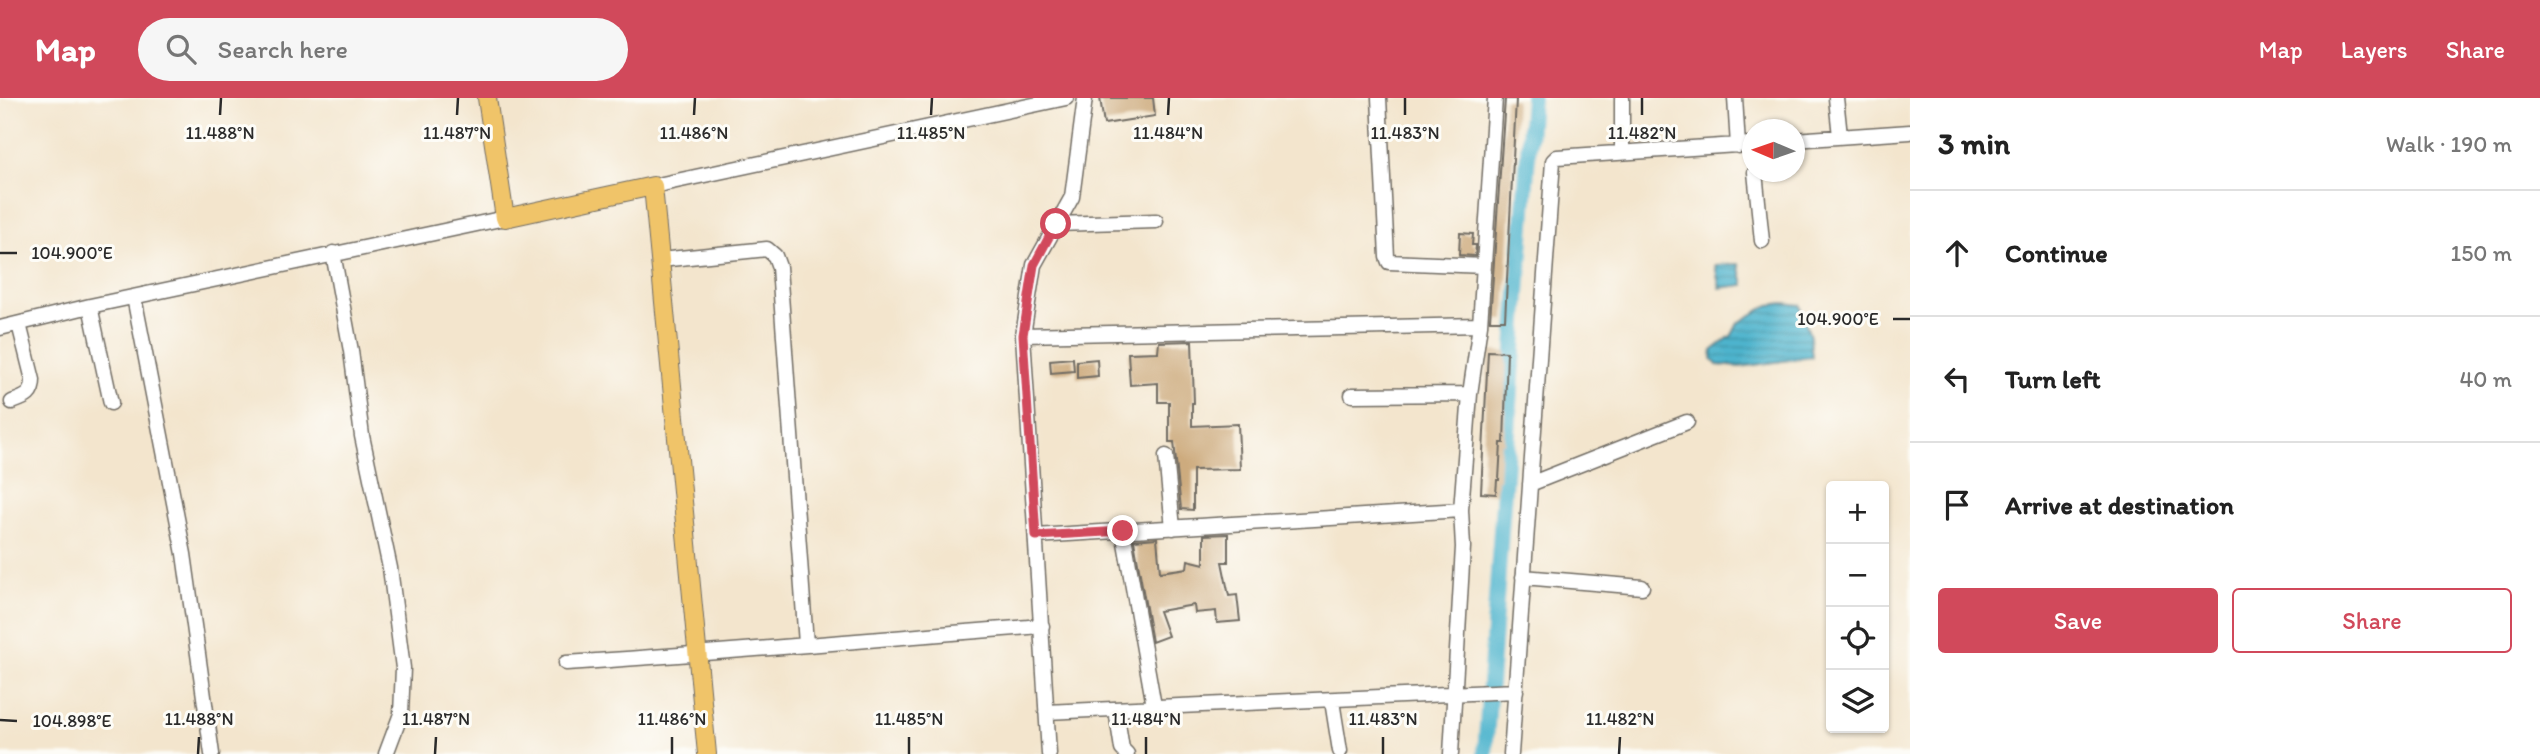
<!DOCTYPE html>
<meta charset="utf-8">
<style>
:root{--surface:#fff;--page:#f6f6f6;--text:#222;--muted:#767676;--line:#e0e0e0;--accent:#d1495b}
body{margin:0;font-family:Itim,sans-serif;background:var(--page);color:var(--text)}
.controls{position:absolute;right:21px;bottom:21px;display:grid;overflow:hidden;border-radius:7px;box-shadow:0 2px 5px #0004}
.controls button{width:63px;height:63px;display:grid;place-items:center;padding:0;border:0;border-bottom:2px solid var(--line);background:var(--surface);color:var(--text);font:35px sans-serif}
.compass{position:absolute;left:1742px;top:21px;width:63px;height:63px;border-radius:50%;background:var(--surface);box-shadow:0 2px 5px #0004;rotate:272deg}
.stop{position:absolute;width:21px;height:21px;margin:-16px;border:5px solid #d1495b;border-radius:50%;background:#fff}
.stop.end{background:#d1495b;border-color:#fff;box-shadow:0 2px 7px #0008}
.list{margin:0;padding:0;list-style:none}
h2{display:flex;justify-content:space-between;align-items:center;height:91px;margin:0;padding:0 28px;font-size:30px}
h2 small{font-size:23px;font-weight:400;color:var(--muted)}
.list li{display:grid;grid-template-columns:46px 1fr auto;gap:21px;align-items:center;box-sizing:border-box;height:126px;padding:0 28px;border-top:2px solid var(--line)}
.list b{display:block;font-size:26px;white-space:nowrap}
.list em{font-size:23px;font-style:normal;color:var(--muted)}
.actions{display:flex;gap:14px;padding:21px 28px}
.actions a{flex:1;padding:16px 0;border:2px solid var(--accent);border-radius:7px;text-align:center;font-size:24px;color:var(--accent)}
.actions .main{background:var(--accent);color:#fff}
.icon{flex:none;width:38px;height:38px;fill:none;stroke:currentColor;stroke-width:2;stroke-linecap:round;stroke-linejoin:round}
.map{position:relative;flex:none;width:1910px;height:656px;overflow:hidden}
header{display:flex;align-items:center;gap:42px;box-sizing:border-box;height:98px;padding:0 35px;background:var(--accent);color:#fff}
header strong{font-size:33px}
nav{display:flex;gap:38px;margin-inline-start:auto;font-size:24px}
.search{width:490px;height:63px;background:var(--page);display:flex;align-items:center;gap:18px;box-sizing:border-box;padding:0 24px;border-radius:38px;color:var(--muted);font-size:26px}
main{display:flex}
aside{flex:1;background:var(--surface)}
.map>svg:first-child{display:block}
.water{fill:url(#water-rules);stroke:#3c707c;stroke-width:2}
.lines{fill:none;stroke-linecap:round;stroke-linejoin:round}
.canal{stroke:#4eb4cd;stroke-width:16}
.building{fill:#cdab7e}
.minor-casing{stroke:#716c64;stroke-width:17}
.major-casing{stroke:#716c64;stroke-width:20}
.minor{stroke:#fff;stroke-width:14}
.major{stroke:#f0c469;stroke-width:18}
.route{stroke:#d1495b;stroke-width:9}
.ticks{fill:none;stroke:#2b2b2b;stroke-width:2.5}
.ticks-label{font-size:18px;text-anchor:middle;fill:#2b2b2b;stroke:#fdfcf7;stroke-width:6;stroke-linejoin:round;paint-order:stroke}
</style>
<header>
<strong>Map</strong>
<div class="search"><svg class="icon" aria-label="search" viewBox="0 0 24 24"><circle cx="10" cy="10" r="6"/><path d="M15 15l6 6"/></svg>Search here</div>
<nav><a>Map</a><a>Layers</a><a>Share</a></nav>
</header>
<main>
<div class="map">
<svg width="1910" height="656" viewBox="0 0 1910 656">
<defs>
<pattern id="water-rules" width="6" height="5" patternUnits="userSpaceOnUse" patternTransform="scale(1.75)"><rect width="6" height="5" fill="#4eb4cd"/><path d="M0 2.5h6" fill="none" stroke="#4193a7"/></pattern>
</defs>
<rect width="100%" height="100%" fill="#fdfcf7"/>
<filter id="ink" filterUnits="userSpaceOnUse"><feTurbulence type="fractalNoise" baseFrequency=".0143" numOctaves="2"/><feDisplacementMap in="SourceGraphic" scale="14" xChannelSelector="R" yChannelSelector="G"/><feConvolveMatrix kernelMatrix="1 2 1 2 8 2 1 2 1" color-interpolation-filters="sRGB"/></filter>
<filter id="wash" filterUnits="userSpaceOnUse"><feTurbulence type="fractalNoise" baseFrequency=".00686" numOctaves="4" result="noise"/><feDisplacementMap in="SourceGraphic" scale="28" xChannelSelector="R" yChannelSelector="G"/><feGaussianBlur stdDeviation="1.57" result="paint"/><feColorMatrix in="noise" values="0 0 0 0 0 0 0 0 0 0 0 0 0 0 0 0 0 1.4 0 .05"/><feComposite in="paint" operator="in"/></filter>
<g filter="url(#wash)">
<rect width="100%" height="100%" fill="#f3e5cd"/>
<path class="water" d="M1739 166 1744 187 1720 190 1715 167Z
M1784 205 1800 207 1810 239 1812 259 1740 269 1717 267 1712 260 1713 252 1732 237 1738 225 1769 207Z"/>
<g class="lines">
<path class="canal" d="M1485 656 1532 0"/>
</g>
<g id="blocks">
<path class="building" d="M1100 0H1153L1155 18 1104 26Z
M1505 1H1516L1505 222H1490Z
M1460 135 1473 136 1472 147H1476L1475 158 1459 157Z
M1192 243 1194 305H1192V328L1238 326 1240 371 1193 372V412L1181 411 1174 344H1169V304H1158V285L1130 287 1128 255 1158 254 1159 244Z
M1488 253 1507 254 1504 345H1501L1499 382H1497L1496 396 1481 395Z
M1073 260 1074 273 1051 275 1050 262Z
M1097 261 1098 278 1077 280V263Z
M1228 436V464H1222L1229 498 1237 497 1240 523 1217 525 1216 513 1195 515 1194 507 1159 513 1168 538 1152 544 1134 442 1157 440 1160 474 1187 470 1188 462 1204 466V437Z"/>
</g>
</g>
<g filter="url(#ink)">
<use href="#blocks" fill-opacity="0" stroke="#716c64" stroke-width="2"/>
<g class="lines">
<defs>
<path id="minor" d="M1379 0 1387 159 1389 164 1484 168
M1622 0V54
M1735 0 1738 48
M1836 0 1840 38
M1794 42 1910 34
M1755 74 1762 143
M653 88 1066 0
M1056 126 1156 123
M333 155 351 253 362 338 390 470 403 570 401 616 386 656
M660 162 767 151 775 158 779 169 806 546
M134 199 184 456 212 656
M90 208 111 305
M0 230 90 208 505 120
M1023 237 1480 227
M1352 297 1470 296
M12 304C26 299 33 297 33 282L19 226
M1166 358 1173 430
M1530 386 1687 324
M1123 433 1154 608
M1036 438 1461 412
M1523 479 1642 489
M566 565C725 555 883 540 1042 528
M1332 603 1340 653
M1116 612 1122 651 1127 656
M1046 614 1516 593
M1049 656 1023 237 1034 167 1072 99 1085 0
M1451 656 1463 449 1461 412 1470 296 1480 227 1495 0
M1511 656 1553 63 1557 59 1752 46"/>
<path id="major" d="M487 0 505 120 653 88 707 656"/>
</defs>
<use href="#minor" class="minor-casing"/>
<use href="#major" class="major-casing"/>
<use href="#minor" class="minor"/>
<use href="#major" class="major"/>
</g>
</g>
<g class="lines" filter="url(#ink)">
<path class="route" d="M1056 126 1034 167 1023 237 1036 438 1123 433"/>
</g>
<path class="ticks" d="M220 17 221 0M457 17 458 0M694 17 695 0M931 17 932 0M1168 17 1169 0M1405 17V0M1642 17V0M0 155H17M1893 221H1910M0 622 17 623M198 656 199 639M435 656 436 639M672 656V639M909 656V639M1146 656V639M1383 656V639M1619 656 1620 639"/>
<g class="ticks-label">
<text x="220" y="41">11.488°N</text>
<text x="457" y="41">11.487°N</text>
<text x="694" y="41">11.486°N</text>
<text x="931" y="41">11.485°N</text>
<text x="1168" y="41">11.484°N</text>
<text x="1405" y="41">11.483°N</text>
<text x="1642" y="41">11.482°N</text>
<text x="72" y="161">104.900°E</text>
<text x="1838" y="227">104.900°E</text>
<text x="199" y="627">11.488°N</text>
<text x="436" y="627">11.487°N</text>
<text x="672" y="627">11.486°N</text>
<text x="909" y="627">11.485°N</text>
<text x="1146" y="627">11.484°N</text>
<text x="1383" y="627">11.483°N</text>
<text x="1620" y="627">11.482°N</text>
<text x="72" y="629">104.898°E</text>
</g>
</svg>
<div class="controls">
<button>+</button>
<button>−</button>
<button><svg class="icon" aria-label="locate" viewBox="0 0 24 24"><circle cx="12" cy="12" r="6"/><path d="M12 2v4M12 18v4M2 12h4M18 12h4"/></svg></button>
<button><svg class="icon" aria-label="layers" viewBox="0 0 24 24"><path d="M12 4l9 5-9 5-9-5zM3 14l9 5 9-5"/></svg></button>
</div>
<svg class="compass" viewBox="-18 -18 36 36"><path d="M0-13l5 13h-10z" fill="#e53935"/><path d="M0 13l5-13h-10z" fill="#767676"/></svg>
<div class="stop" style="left:1056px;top:126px"></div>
<div class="stop end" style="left:1123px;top:433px"></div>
</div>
<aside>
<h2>3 min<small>Walk · 190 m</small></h2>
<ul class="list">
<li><svg class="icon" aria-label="ahead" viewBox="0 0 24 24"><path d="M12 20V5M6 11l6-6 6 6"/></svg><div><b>Continue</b></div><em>150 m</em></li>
<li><svg class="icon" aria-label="left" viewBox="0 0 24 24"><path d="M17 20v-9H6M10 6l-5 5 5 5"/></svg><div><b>Turn left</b></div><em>40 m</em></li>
<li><svg class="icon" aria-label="arrive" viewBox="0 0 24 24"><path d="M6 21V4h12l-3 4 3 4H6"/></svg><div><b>Arrive at destination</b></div></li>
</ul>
<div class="actions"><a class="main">Save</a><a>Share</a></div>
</aside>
</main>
